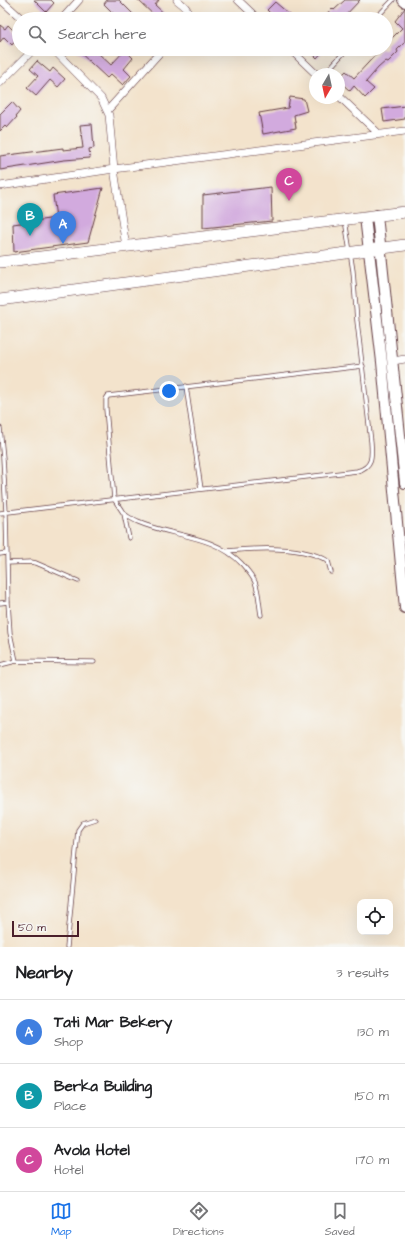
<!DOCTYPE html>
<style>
:root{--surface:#fff;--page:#f2f2f2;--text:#202124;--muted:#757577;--line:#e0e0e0;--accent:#1a73e8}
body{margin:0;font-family:"Architects Daughter",sans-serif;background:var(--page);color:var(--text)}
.controls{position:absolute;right:12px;bottom:12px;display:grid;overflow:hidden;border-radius:8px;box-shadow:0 4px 16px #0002}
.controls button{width:36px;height:36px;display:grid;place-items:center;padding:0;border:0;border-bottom:1px solid var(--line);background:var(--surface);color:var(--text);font:20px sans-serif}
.compass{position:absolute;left:309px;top:68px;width:36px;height:36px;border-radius:50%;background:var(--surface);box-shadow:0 4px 16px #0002;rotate:189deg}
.scale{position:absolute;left:12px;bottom:10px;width:67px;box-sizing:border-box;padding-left:4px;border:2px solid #4a1f2b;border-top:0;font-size:11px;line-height:14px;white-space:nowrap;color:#4a1f2b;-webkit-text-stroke:3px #f6f6f2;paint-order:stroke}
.you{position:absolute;left:169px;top:391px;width:14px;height:14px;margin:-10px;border:3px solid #fff;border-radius:50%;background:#1a73e8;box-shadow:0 0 0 6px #1a73e833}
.badge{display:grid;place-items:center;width:26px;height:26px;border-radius:50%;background:var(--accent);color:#fff;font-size:13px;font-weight:700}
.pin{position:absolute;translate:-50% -33px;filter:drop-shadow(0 1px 2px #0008)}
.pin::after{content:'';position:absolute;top:21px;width:14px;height:12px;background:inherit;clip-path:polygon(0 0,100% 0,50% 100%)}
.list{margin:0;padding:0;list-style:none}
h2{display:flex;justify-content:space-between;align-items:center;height:52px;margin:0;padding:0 16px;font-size:17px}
h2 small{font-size:13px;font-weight:400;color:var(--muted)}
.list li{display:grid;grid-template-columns:26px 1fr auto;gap:12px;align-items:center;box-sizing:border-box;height:64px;padding:0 16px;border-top:1px solid var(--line)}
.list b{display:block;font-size:15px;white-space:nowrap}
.list p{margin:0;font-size:13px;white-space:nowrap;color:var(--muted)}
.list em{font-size:13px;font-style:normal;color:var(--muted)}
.icon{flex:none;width:22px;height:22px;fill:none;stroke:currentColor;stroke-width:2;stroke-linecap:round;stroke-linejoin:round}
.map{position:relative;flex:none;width:405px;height:947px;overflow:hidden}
.search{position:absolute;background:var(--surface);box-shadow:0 4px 16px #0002;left:12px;right:12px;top:12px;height:44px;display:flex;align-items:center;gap:10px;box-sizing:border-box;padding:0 14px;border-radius:22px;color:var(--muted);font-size:15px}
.sheet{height:244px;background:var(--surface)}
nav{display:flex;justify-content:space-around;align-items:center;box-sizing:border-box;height:56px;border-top:1px solid var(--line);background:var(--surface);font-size:11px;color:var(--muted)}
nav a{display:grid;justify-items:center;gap:2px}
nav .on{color:var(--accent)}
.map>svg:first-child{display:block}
.building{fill:#d2aade}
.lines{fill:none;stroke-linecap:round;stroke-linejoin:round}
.lane-casing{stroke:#633c43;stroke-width:5}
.street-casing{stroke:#633c43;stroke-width:8}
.secondary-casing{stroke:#633c43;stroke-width:12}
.primary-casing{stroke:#633c43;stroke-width:12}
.lane{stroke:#fff;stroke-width:3.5}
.street{stroke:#fff;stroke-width:7}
.secondary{stroke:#fff;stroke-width:10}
.primary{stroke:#fff;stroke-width:11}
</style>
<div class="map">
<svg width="405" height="947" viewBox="0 0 405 947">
<rect width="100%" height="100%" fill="#f6f6f2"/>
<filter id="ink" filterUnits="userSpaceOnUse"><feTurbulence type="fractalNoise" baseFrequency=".025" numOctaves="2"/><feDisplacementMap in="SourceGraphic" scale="8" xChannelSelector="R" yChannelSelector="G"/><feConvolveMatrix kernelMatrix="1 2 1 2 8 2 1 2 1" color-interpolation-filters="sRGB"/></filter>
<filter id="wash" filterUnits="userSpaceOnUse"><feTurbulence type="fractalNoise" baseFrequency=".012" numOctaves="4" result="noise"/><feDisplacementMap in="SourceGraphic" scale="16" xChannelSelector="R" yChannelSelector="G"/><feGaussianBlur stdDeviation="0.9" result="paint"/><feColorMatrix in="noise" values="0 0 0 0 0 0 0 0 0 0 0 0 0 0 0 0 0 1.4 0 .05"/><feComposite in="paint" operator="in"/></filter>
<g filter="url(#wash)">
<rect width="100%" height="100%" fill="#f3e3cc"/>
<g id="blocks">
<path class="building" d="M34 0H51L54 3 46 12Z
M107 0H119L138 19H119L104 4Z
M138 0H159L155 5 170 19H158Z
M345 0H360L342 19H322L332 8 334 10Z
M275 2 295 19H276L267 10Z
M405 8V42L397 50 398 52 388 62 386 61 378 68 366 82 374 89 365 98 354 86 350 91 339 81V78L346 71 354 78 381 49H386V44L402 28 395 21Z
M0 25 5 29 8 25 19 36 12 45 4 37 0 42Z
M76 49H101L98 53 111 65 125 50 133 58 124 69 131 76 123 85 111 74 107 78Z
M308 49H325L317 58Z
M37 61 50 72 53 68 65 79 58 87 50 80 36 96 27 88 38 76 30 69Z
M290 97 304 99 307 111 294 115 296 128 263 134 259 113 288 108Z
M12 102 20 111 16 116 17 117 7 128 5 126 0 131V114Z
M405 106V119L384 122 382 109Z
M92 124 94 148 89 149 90 158 64 160 0 170V156L63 148V150L83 148 80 125Z
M271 187 272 221 203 228V195Z
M103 188 88 242 14 252 13 224 56 218 53 195Z"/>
</g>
</g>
<g filter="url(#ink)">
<use href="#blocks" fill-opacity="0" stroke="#633c43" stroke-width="1"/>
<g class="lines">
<defs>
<path id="lane" d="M375 19 393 0
M329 69 347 49
M186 386 201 489
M0 428 3 458 6 512 8 602 10 633 16 661
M0 513 357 471C373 467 372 456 371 442L357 321 353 271 345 220
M124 514C129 517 133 520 138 522 172 537 214 534 242 564 247 570 252 575 255 582 259 592 259 604 261 615
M129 538 124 514 114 499 106 409V399L108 396 363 366
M227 551C256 548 303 545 328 561L331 572
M0 554 6 553
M7 563 31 562 36 563 78 581
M0 603 8 602
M0 665 16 661 94 662
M67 947 78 830 83 823 95 819"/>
<path id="street" d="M1 0 22 19
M177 0C185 7 190 8 186 19
M238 0 258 19
M62 19 79 0
M53 49 101 98 109 115 114 169 405 131
M290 49 316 74
M0 83 34 49
M339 96 379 134
M107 111 163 49
M0 186 114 169 126 247
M393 361 405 359"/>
<path id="secondary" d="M403 0 405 2
M377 215 405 483
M365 217 382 362 405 608"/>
<path id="primary" d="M0 262 405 212
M0 300 405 245"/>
</defs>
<use href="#lane" class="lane-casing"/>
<use href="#street" class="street-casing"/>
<use href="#secondary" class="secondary-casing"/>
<use href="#primary" class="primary-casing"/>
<use href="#lane" class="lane"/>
<use href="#street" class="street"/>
<use href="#secondary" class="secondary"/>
<use href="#primary" class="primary"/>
</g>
</g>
</svg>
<div class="controls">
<button><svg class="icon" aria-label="locate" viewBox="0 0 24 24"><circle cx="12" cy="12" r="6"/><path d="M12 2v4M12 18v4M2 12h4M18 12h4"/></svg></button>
</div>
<svg class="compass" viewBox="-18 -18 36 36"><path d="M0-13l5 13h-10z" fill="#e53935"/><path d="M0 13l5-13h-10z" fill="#757577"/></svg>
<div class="scale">50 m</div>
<div class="you"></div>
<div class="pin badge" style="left:63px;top:244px;background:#3f7fe0">A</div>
<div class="pin badge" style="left:30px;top:236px;background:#0f9aa8">B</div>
<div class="pin badge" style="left:289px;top:201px;background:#d1479c">C</div>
<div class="search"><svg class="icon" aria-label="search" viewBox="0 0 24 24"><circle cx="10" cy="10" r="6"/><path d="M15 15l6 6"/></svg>Search here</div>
</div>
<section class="sheet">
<h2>Nearby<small>3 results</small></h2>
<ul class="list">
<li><span class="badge" style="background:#3f7fe0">A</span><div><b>Tati Mar Bekery</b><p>Shop</p></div><em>130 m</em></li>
<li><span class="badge" style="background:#0f9aa8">B</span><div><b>Berka Building</b><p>Place</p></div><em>150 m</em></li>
<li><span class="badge" style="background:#d1479c">C</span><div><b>Avola Hotel</b><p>Hotel</p></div><em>170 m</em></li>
</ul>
</section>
<nav>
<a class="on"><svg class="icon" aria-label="map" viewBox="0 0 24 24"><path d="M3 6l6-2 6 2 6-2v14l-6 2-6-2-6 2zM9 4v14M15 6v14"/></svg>Map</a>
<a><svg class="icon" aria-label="directions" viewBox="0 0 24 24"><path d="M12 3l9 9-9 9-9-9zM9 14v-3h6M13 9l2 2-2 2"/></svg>Directions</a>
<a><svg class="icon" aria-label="saved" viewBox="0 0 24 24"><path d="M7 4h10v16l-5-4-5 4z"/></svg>Saved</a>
</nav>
